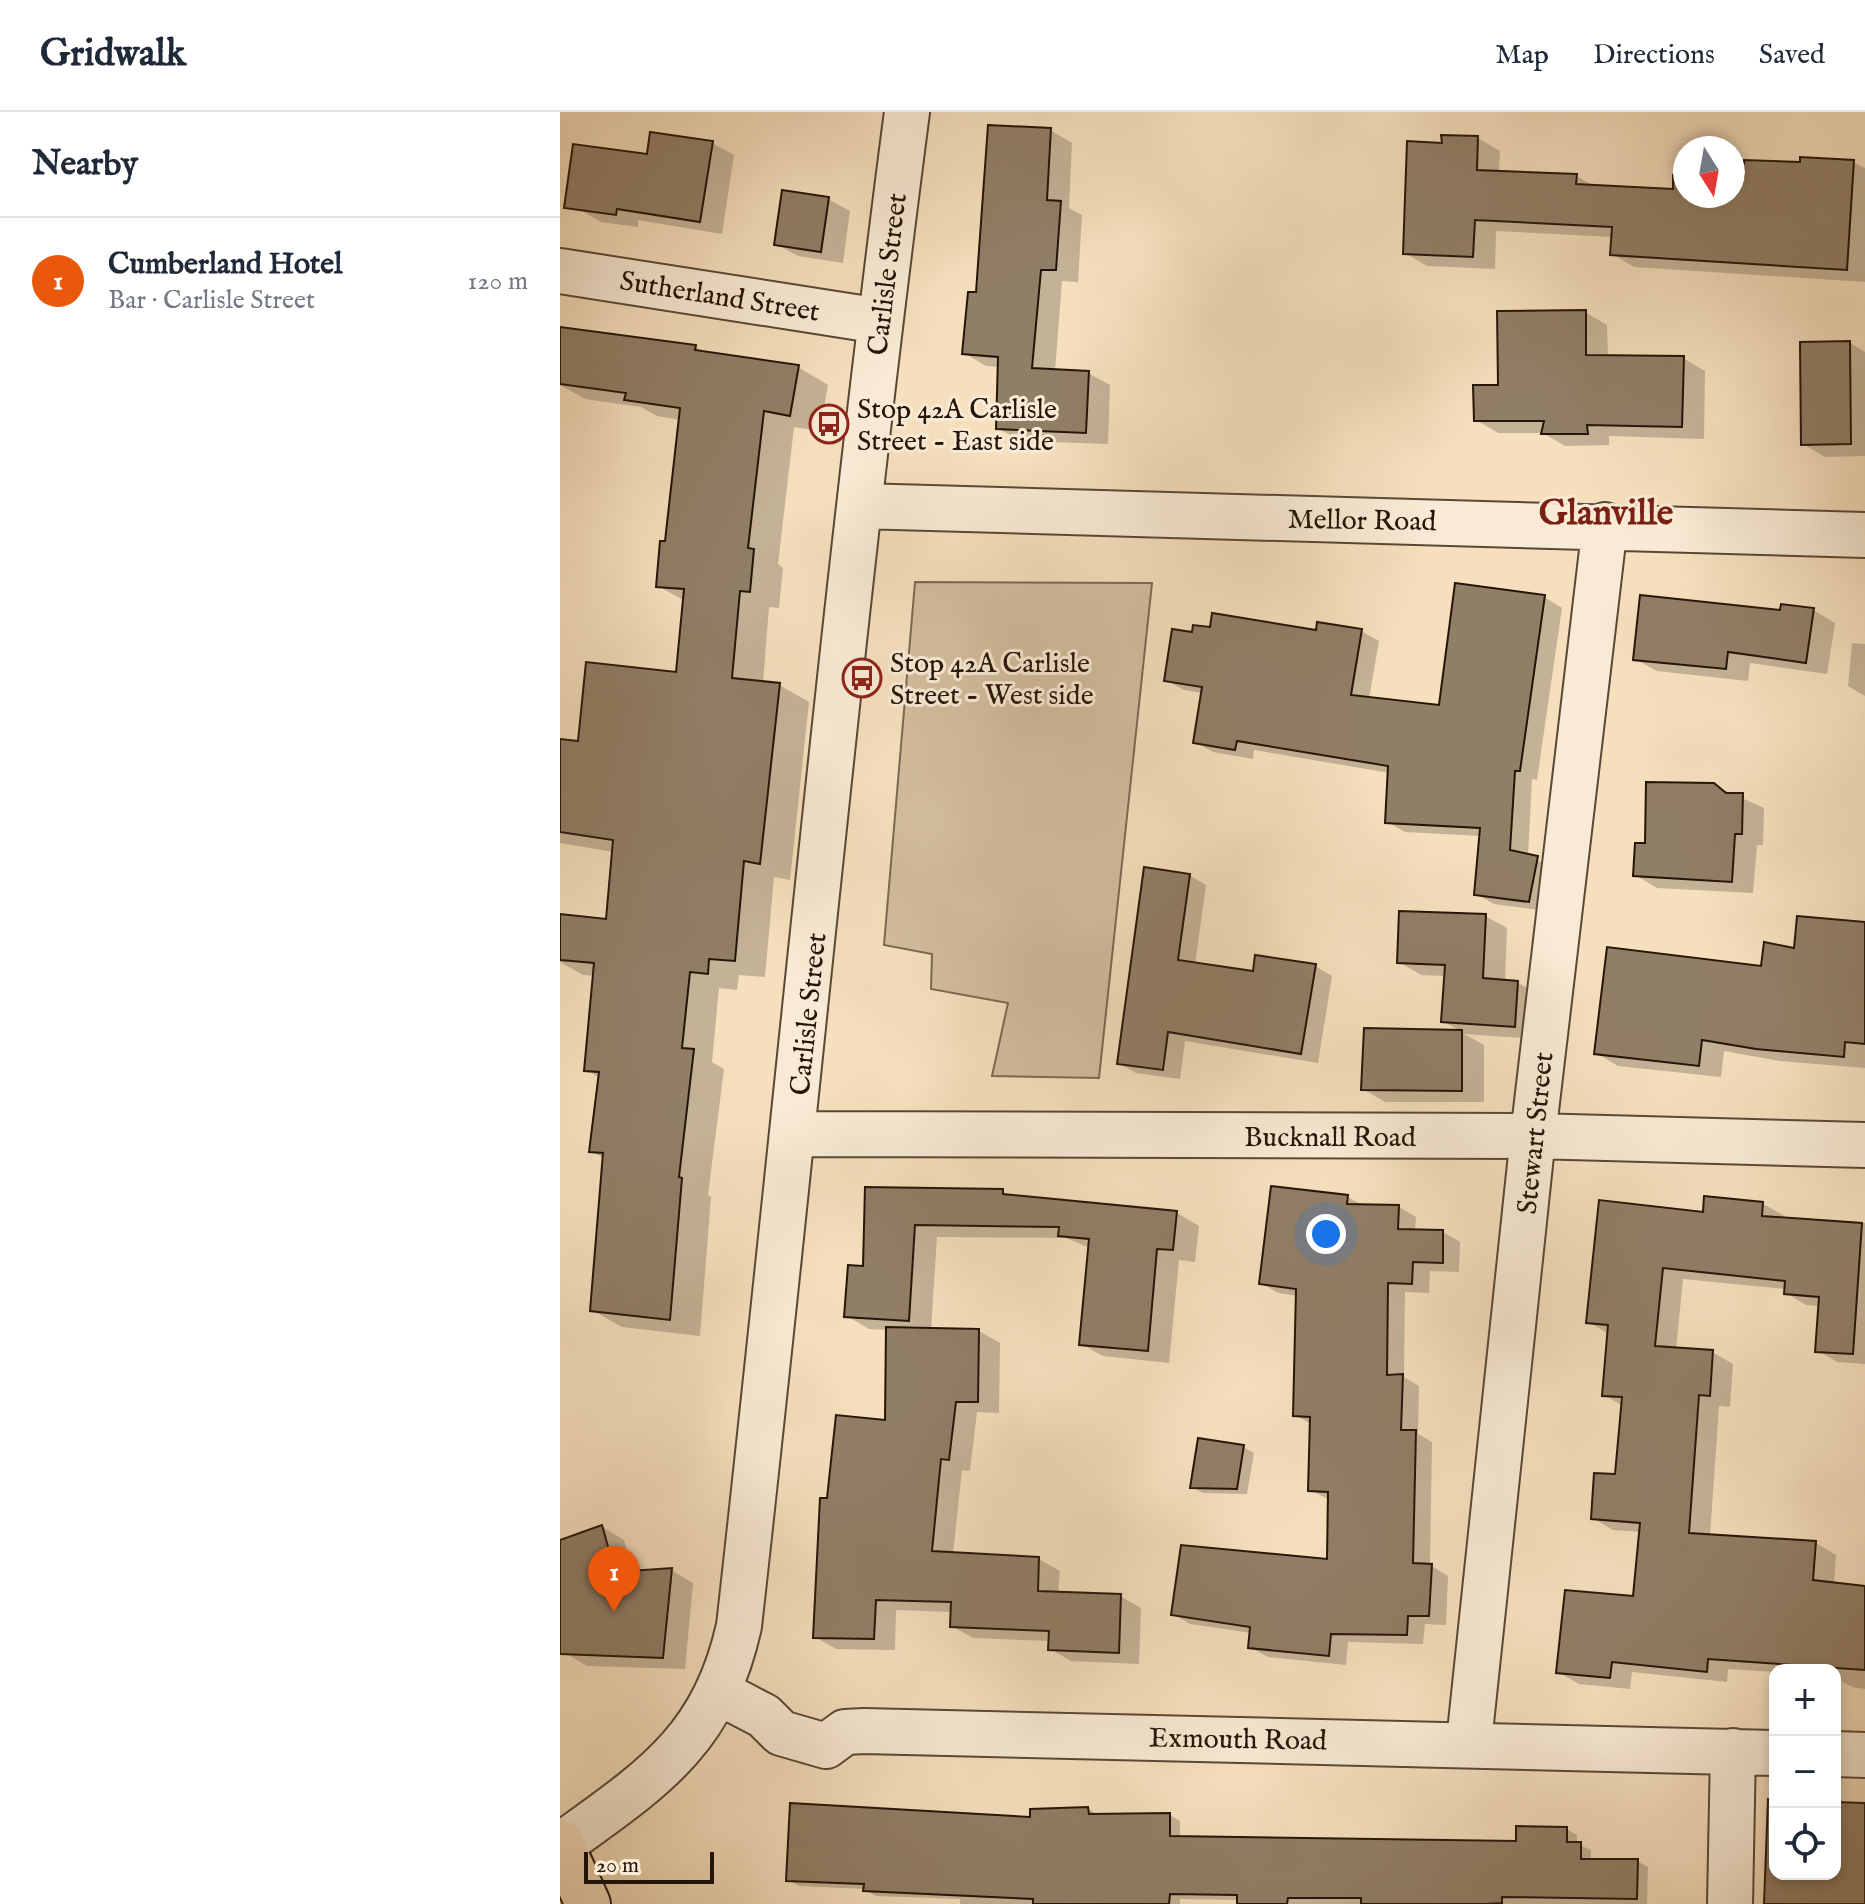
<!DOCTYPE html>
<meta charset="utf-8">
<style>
:root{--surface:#fff;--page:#f2f2f3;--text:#1f2937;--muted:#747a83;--line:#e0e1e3;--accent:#ea580c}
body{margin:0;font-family:"IM FELL English",serif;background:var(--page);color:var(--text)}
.controls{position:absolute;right:24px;bottom:24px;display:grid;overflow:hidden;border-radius:16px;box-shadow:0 4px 12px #0003}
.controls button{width:72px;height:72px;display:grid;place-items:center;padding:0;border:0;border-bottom:2px solid var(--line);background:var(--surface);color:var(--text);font:40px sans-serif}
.compass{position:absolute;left:1113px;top:24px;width:72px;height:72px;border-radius:50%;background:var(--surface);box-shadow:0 4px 12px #0003;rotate:169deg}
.scale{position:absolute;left:24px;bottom:20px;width:130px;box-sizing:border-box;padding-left:8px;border:4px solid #251508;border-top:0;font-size:22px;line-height:28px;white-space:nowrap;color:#251508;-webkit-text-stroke:6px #f8ead4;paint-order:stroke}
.you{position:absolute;left:766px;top:1122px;width:28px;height:28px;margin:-20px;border:6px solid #fff;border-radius:50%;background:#1a73e8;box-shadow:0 0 0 12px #1a73e833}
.badge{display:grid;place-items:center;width:52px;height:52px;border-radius:50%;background:var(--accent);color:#fff;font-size:26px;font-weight:700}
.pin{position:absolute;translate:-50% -66px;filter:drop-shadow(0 2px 4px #0008)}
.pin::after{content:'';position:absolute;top:42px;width:28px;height:24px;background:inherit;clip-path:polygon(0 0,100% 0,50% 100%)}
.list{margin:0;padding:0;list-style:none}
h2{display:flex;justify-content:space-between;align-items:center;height:104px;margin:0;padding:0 32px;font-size:34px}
h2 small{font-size:26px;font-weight:400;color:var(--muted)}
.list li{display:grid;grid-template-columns:52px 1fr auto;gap:24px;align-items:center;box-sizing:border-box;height:128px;padding:0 32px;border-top:2px solid var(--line)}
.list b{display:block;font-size:30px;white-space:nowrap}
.list p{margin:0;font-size:26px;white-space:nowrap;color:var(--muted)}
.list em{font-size:26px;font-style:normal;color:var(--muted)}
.icon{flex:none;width:44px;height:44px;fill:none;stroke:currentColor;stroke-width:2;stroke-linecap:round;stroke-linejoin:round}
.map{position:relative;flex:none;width:1305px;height:1792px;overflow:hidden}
header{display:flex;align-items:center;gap:48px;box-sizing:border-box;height:112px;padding:0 40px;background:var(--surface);border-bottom:2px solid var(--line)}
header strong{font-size:38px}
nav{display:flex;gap:44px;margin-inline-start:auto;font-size:28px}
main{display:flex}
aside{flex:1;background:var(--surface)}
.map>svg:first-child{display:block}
.green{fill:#d2bd9e;stroke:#7c6953;stroke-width:2}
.shadow{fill:#0003}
.building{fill:#917e66;stroke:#251508;stroke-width:2}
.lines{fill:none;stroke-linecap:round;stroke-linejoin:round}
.minor-casing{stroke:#594835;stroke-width:48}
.major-casing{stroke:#251508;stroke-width:48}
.minor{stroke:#f8ead4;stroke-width:44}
.major{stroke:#f5dfbd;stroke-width:44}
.labels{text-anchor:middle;stroke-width:6;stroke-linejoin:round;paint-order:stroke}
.street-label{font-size:28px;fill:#251508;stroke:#f8ead4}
.poi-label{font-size:28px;fill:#251508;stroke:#f8ead4;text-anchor:start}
.district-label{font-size:36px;font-weight:bold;fill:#7a1f14;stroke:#f8ead4}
</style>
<header>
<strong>Gridwalk</strong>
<nav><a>Map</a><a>Directions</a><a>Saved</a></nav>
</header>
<main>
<aside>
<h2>Nearby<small></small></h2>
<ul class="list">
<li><span class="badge">1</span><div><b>Cumberland Hotel</b><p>Bar · Carlisle Street</p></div><em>120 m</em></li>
</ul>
</aside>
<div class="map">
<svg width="1305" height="1792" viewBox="0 0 1305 1792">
<rect width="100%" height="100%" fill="#f5dfbd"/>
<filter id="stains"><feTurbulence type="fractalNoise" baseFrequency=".0025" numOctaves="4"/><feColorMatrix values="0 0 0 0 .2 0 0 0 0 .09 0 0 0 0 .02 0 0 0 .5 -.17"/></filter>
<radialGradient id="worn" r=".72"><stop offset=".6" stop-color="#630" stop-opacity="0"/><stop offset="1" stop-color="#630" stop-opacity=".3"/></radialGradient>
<path class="green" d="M355 470 592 471 539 966 432 964 448 891 371 877 372 842 324 833Z"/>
<path class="shadow" d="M490 18 512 31 509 96 522 103 518 170 502 169 495 259 528 261 550 273 548 332 460 329 438 316 440 255 426 254 404 241 418 182Z
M918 26 940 39 939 60 1016 64 1036 75 1115 79 1125 65V84H1173V68L1293 50 1305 56V170L1074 155 1052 142 1053 125 936 119 935 157 867 154 845 141 884 33Z
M152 31 174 43 162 122 78 108V115L41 110 19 97 88 44Z
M268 87 290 99 283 151 238 144 216 132Z
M1025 200 1047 213 1048 245 1123 246 1145 259 1144 327 1049 324V333L1005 334 983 321H938L916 308 940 275Z
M1290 231 1305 240V344L1265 345 1243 332Z
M0 235H135L148 242 238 255 268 273 260 319 234 315 218 452 223 456 219 496 209 495 203 571 219 573 249 590 230 768 214 765 205 865 179 863 177 878 159 876 152 950 164 957 148 1083 151 1085 140 1224 62 1215 32 1198 45 1047 31 1039 40 966 26 958 35 864 23 863 0 850V804L47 809 54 740 0 731V629L19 631 118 562 125 489 98 474 107 431 121 308 97 304 81 295 25 287 0 273Z
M984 485 1002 496 977 668 972 667 968 744 995 756 986 799 934 792 916 782 921 724 845 720 827 710 830 661 694 638 693 647 653 640 635 630 643 581 624 578 606 568 633 523 801 519 819 529 809 587 881 595Z
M1253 498 1275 511 1267 562 1190 551 1188 569 1097 559 1075 547 1222 500Z
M1292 531 1305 532V584L1288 574Z
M1153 673 1204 696 1203 733H1197L1193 781 1097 776 1075 763 1086 733Z
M629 763 646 773 635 853 695 862 755 854 772 864 758 951 625 929 620 967 576 961 559 951Z
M925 804 947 816 945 870 958 871 980 883 977 927 904 922 924 933V990H825L803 977 805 918 902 920 883 909 886 864 861 863 839 850Z
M1305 812V956L1220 949 1164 939 1161 965 1058 954 1036 941 1236 838Z
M307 1077 442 1079 454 1086 617 1101 639 1114 635 1150 619 1148 609 1251 543 1244 521 1232 530 1136 506 1126 377 1125 371 1218 419 1219 440 1231 439 1301 417 1300 410 1359 402 1358 393 1442 479 1447 500 1459 498 1481 560 1484 581 1496 579 1552 511 1549 490 1537V1529L413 1526 392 1514 393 1500 336 1498 335 1538 276 1537 255 1525 268 1388 327 1311 328 1218 309 1217 287 1204 305 1156Z
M788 1085 804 1094 839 1095 856 1105 855 1119 883 1120 900 1130 899 1160 870 1159 869 1181 845 1180 844 1265 859 1274 858 1322 872 1330 870 1453 888 1464 886 1513 865 1512 863 1532 788 1530 786 1553 708 1545 690 1535 692 1521 630 1512 613 1502 769 1449 770 1388 750 1378 751 1312 735 1303 738 1184 718 1181 701 1171Z
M1203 1092 1223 1103V1107L1305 1111V1252L1277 1250 1257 1238 1260 1194 1246 1193 1226 1181V1177L1123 1167 1116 1237 1152 1240 1173 1252 1170 1295 1159 1294 1150 1424 1256 1431 1276 1443 1274 1473 1305 1476V1577L1292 1575 1275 1565V1558L1215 1560 1168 1557 1167 1570 1072 1560 1070 1577 1019 1572 998 1560 1074 1486 1082 1420 1053 1418 1033 1406 1057 1364 1063 1294 1044 1283 1049 1222 1028 1210 1145 1102Z
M683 1335 694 1341 687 1382 643 1381 632 1375Z
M42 1415 64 1428 73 1461 111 1458 133 1471 125 1557 27 1554 0 1538V1430Z
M528 1697 539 1703H610L620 1709V1726L958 1731 1006 1717 1017 1723V1732L1031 1738V1749H1077L1088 1755 1087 1792H679V1788L620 1787V1792H400V1787L316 1784 305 1777 239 1774 228 1768Z"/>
<path class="building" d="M428 13 491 16 487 88 501 89 496 158H481L472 256 529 259 526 321 436 317 438 245 402 242 408 180H416Z
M90 20 153 29 140 110 57 97 56 103 4 96 13 32 87 42Z
M881 23 918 24 917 58 1017 62 1016 72 1113 77V63H1125V84H1173V66H1184V48L1240 50V45L1294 48 1287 158 1050 143 1052 115 915 108 913 145 843 142 847 29 882 31Z
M222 78 269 85 261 140 214 133Z
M1026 198V243L1124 244 1122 315 1027 313 1028 322H981L984 309H914L913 273H938L937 199Z
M0 215 136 233 135 238 239 253 230 304 204 299 188 436 194 437 190 480 180 479 172 566 220 571 200 752 184 749 175 849 149 847 148 862 130 860 122 936 134 937 119 1065 122 1066 110 1208 30 1199 43 1041 29 1040 39 960 24 959 34 851 0 848V802L46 807 53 728 0 720V627L18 629 26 550 116 560 124 477 96 475 100 429H105L120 296 64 288 66 281 0 272Z
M1290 229 1291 332 1241 333 1240 230Z
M895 471 985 483 960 659H955L950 738 978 744 969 790 914 783 920 716 825 711 828 654 677 629 675 638 633 631 642 575 604 569 612 517 632 520 633 513 650 515 652 501 756 518 757 510 802 517 791 583 879 593Z
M1080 483 1220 498 1221 492 1254 496 1246 551 1168 540 1166 557 1073 548Z
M1086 670 1154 671 1166 681H1183L1182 722H1175L1172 770 1073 764 1075 731H1085Z
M584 755 630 762 618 848 693 859 695 843 756 852 741 942 608 920 603 958 557 952Z
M839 799 926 802 923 866 958 869 955 915 881 910 885 853 837 851Z
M1237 804 1305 810V932L1285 930 1284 945 1196 937 1142 928 1139 954 1034 942 1047 835 1201 854 1204 830 1234 836Z
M804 916 902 918V979L801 978Z
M711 1074 788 1083 787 1092 839 1093 838 1117 883 1118V1151L853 1150 852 1172 828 1171 827 1263 843 1262 841 1318H856L853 1451 872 1452 869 1504H848L847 1523 771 1522 769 1544 688 1536 690 1515 611 1503 621 1433 767 1447 768 1380 748 1379 750 1305 733 1304 736 1177 699 1172Z
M305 1075 443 1077V1082L617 1099 613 1138 597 1137 588 1239 519 1233 529 1127 498 1124 499 1115 355 1113 349 1209 284 1205 288 1153 303 1154Z
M1144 1084 1203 1090 1202 1104 1302 1111 1293 1242 1255 1240 1259 1185 1224 1182 1225 1169 1103 1156 1095 1234 1153 1238 1150 1284 1139 1283 1129 1421 1256 1429 1253 1468 1305 1474V1558L1148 1547 1147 1560 1052 1550 1050 1566 996 1561 1005 1478 1073 1484 1080 1411 1031 1407 1034 1361 1055 1362 1062 1285 1042 1284 1048 1213 1026 1211 1039 1088 1143 1100Z
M326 1215 419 1217 418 1290H396L389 1348 381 1347 372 1439 479 1445 478 1479 561 1482 559 1541 488 1538 489 1519 390 1515 391 1490 316 1488 314 1527 253 1526 260 1386H267L276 1303 325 1308Z
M638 1326 684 1333 677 1377 630 1376Z
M42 1413 55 1460 112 1456 103 1546 0 1542V1428Z
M1208 1687 1215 1688V1762H1275V1690L1305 1691V1792H1204Z
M230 1691 470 1705V1697L528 1695 529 1702 610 1701V1724L956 1729V1714L1007 1715V1730H1021V1747H1078L1077 1787 942 1785V1791L926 1792H801V1786H728L727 1792H677V1783L610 1782 609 1792H473V1787L303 1779 304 1772 226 1769Z"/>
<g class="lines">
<defs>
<path id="minor" d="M0 159 320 209
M299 394 1305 423
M235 1022 973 1024 1305 1033
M160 1581 204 1604 221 1621 266 1634 285 1620 304 1619 1215 1641
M909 1630 973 1024 1045 413
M1275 1642 1305 1643
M1 1733C92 1667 153 1630 179 1514 236 1009 281 503 347 0
M1170 1792 1173 1639"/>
<path id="major" d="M0 1730 28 1792"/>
</defs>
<use href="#minor" class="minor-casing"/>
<use href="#major" class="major-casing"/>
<use href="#minor" class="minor"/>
<use href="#major" class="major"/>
</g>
<defs>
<symbol id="bus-ring" viewBox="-11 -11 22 22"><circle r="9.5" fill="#f8ead4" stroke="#8f2418" stroke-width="1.5"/><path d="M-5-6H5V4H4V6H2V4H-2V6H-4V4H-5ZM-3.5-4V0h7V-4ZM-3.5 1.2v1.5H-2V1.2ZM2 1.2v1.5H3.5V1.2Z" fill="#8f2418"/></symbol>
</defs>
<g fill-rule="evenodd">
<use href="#bus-ring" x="247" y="290" width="44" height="44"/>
<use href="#bus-ring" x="280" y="544" width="44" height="44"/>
</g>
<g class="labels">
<g class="street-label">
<text transform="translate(326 162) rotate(-83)" y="10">Carlisle Street</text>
<text transform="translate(160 183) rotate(9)" y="10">Sutherland Street</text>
<text transform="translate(802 407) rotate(1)" y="10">Mellor Road</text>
<text transform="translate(247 902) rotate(-84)" y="10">Carlisle Street</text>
<text transform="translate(974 1021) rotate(-84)" y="10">Stewart Street</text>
<text x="770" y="1034">Bucknall Road</text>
<text transform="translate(678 1626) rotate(1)" y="10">Exmouth Road</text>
</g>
<g class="poi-label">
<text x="297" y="306">Stop 42A Carlisle<tspan x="297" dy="32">Street - East side</tspan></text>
<text x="330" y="560">Stop 42A Carlisle<tspan x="330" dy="32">Street - West side</tspan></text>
</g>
<g class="district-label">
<text x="1046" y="412">Glanville</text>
</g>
</g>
<rect width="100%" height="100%" filter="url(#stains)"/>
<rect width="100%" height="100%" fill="url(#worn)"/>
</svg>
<div class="controls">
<button>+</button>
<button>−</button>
<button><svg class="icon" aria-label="locate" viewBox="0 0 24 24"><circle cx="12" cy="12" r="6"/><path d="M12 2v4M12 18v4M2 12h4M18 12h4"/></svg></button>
</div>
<svg class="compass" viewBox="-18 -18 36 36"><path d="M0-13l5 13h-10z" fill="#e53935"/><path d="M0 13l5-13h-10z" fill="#747a83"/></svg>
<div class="scale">20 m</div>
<div class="you"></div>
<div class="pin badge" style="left:54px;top:1500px">1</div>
</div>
</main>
